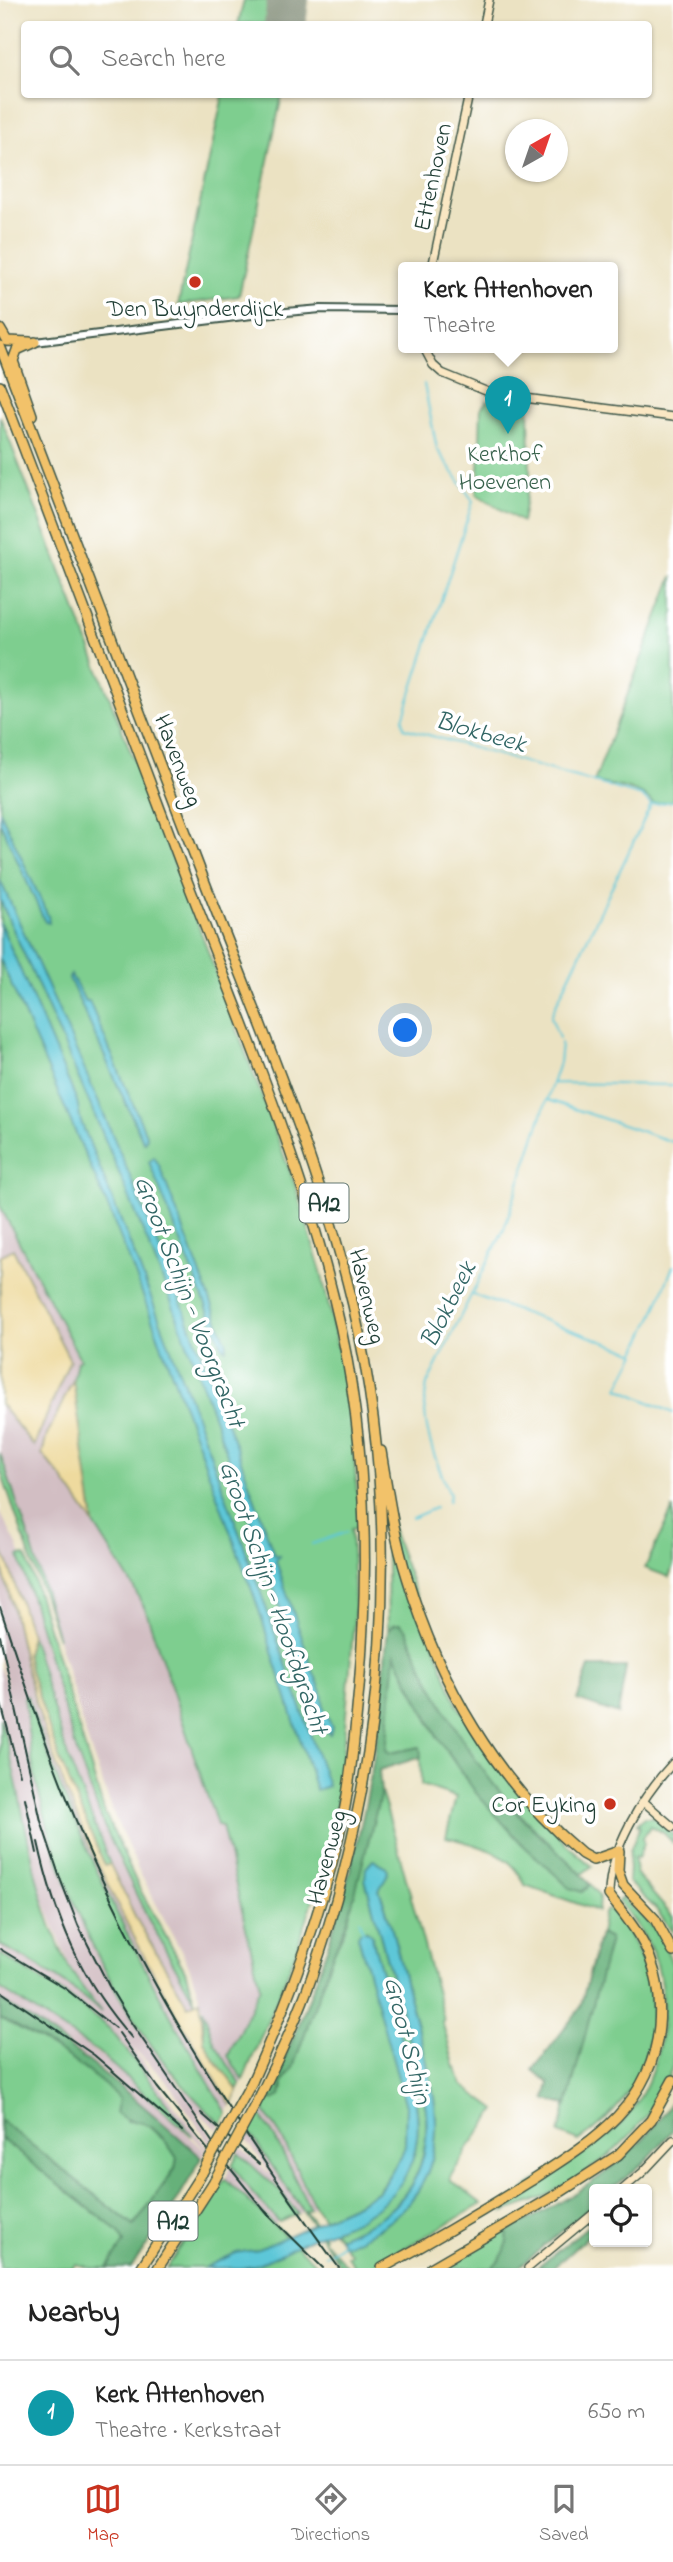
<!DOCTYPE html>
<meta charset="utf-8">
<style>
:root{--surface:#fff;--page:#f6f6f6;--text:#222;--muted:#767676;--line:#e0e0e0;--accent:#c8321e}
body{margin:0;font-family:"Indie Flower",sans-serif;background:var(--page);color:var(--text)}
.controls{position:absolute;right:21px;bottom:21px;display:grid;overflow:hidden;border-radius:7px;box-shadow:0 2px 5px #0004}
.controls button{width:63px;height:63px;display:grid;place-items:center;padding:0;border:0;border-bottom:2px solid var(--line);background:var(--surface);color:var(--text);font:35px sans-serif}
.compass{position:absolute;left:505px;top:119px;width:63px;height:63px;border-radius:50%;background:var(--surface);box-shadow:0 2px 5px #0004;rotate:40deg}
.you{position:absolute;left:406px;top:1031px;width:24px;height:24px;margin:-18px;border:5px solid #fff;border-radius:50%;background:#1a73e8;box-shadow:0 0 0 10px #1a73e833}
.badge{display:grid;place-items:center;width:46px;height:46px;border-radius:50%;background:var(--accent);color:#fff;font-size:23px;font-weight:700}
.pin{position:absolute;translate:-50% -58px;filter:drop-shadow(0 2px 4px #0008)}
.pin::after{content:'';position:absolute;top:37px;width:24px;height:21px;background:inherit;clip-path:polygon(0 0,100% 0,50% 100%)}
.popup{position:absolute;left:398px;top:262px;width:220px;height:91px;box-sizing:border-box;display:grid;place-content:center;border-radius:7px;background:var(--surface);filter:drop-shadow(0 2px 5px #0005);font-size:23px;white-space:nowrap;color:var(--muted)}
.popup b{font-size:26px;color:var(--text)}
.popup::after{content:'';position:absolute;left:50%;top:100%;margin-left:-14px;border:14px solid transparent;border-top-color:var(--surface)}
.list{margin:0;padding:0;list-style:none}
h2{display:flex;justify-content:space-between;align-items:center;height:91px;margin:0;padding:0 28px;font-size:30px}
h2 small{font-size:23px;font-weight:400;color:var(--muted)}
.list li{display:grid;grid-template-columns:46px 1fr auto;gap:21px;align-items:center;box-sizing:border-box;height:105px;padding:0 28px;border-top:2px solid var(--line)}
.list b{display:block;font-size:26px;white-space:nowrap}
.list p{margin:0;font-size:23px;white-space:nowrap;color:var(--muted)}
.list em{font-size:23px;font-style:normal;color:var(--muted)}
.icon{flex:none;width:38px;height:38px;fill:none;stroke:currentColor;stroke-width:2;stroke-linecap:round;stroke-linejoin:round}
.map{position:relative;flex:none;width:673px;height:2268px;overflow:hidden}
.search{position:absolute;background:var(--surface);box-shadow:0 2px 5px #0004;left:21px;right:21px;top:21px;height:77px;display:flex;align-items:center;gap:18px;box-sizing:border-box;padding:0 24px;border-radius:7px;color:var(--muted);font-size:26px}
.sheet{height:196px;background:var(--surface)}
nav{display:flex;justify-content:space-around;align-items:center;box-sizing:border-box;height:98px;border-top:2px solid var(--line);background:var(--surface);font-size:19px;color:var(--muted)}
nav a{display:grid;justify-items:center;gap:4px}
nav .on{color:var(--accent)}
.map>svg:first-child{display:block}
.industrial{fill:#d2bec3}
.green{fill:#7ece8f;stroke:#4e8662;stroke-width:2}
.forest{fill:#66b17a;stroke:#427757;stroke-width:2}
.sand{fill:#eeda9e;stroke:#868c69;stroke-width:2}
.water{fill:#5dc7d8;stroke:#3e8286;stroke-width:2}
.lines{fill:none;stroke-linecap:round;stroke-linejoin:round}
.stream{stroke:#5dc7d8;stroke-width:2}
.runway{stroke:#85907b;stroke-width:42}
.tertiary-casing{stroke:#3e5649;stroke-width:10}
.secondary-casing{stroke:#3e5649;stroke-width:10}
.motorway-casing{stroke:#3e5649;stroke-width:12}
.tertiary{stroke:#fff;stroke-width:6}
.secondary{stroke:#fae7c3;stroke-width:7}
.motorway{stroke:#f2c26a;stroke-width:9}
.rail{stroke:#1f3d34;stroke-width:2}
.motorway-bridge-casing{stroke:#3e5649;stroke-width:12;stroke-linecap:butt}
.motorway-bridge{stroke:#f2c26a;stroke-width:9}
.poi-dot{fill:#c8321e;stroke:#fff;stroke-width:2.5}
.labels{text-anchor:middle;stroke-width:7;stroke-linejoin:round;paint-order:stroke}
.shield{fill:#fff;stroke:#627771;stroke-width:2}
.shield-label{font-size:23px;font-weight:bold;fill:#1f3d34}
.street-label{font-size:24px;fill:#1f3d34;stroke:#fff}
.poi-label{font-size:24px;fill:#1f3d34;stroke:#fff}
.park-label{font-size:24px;fill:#37614b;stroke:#fff}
.water-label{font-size:26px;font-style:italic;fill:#326665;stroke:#fff}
</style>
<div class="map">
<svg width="673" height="2268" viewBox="0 0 673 2268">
<rect width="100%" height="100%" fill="#fff"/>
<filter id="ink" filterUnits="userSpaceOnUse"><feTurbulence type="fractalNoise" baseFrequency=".0143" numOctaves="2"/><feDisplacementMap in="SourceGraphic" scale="14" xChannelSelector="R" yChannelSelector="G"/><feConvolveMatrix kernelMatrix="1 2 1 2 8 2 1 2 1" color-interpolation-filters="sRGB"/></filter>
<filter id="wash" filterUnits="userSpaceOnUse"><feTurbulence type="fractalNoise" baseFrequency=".00686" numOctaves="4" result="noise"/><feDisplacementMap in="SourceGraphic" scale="28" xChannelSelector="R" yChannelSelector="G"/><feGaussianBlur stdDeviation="1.57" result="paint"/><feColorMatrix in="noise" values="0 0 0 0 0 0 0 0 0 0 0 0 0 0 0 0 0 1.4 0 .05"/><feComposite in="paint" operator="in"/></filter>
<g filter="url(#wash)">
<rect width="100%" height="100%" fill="#ebe2c2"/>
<path class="industrial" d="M0 1206 80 1359 222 1826 260 1987 229 2056 243 2080 241 2085 215 2044 189 1966 140 1873 114 1815 88 1742 30 1542 0 1453Z
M0 1512 18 1547 89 1788 122 1867 195 2002 188 2007 137 1920 113 1870 79 1790 8 1563 0 1546Z
M0 1553 34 1699 67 1789 124 1917 175 2013 231 2105 227 2113 170 2019 118 1920 80 1837 27 1696 24 1697 36 1784 52 1845 95 1950 119 1994 147 2040 178 2083 221 2124 218 2130 196 2110 213 2138 210 2144 169 2084 132 2047 167 2096 208 2147 206 2151 172 2113 110 2029 66 1995 0 1954V1945L25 1957 60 1980 97 2009 69 1965 41 1892 0 1718V1666L8 1688 0 1656Z
M0 1988 64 2028 129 2078 206 2152 202 2158 113 2078 62 2040 0 2000Z
M262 2107 281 2136 315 2207 309 2209 275 2138 259 2112Z
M249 2132 265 2155 303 2212 298 2214 279 2190 238 2153 241 2147 271 2175 246 2139Z
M232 2165 253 2194 279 2222 274 2224 269 2222 225 2179Z"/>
<path class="green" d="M244 0H303L297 24H238Z
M223 95H282L239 296 178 305Z
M487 401 529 405 530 475 522 522 476 494 479 473 481 408Z
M0 416 200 930 296 1188 322 1275 344 1377 352 1434 360 1527 351 1529 355 1607 340 1786 330 1837 311 1907 291 1965 243 2080 228 2056 260 1987 222 1826 217 1825 146 1611 131 1583 94 1524 73 1380 77 1361 80 1359 0 1206Z
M673 576V801L653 804C643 788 612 786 594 782Z
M0 1453 32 1547 58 1638 0 1469Z
M386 1500 394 1535 457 1705 566 1844 592 1866 582 1874C536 1832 491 1788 457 1735 437 1701 421 1665 406 1629L395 1624 388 1630Z
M673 1508V1565L669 1577 645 1568Z
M24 1555 27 1558 104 1811 138 1886 185 1971 195 2002 147 1917 104 1826 78 1756 19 1556Z
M31 1635 68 1757 110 1864 105 1867 59 1758 31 1674 26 1654Z
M395 1653C409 1681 422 1712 439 1739 474 1797 521 1843 570 1888H587L590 1884 599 1896 598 1911 525 1885C513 1852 477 1845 446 1837L456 1797 421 1785 420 1747 390 1753 386 1750Z
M24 1696H27C77 1844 146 1980 227 2113L221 2124C126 2037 67 1911 37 1786 30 1757 28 1726 24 1696Z
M0 1718C25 1798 29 1887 67 1963 76 1981 89 1996 101 2012 70 1985 36 1963 0 1945Z
M381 1792 394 1834 444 2020 442 2021 455 2068H457L462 2085 496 2110 465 2152 466 2153 450 2177 451 2181 482 2204 369 2268H356L347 2256 351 2254 344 2246C360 2238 377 2231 391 2220 463 2162 432 2082 412 2008 401 1969 394 1927 379 1890L380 1886 365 1879 424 2096C431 2142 423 2186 383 2215 370 2225 354 2231 339 2238L333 2231C430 2187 429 2134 402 2042 392 2006 381 1970 371 1934L367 1931 406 2106 405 2145 401 2157 378 2191 357 2204 324 2219 315 2207 281 2136 262 2107 268 2094 270 2099 283 2089V2081L333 1954 344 1932Z
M645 1817H655L673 1835V1843L664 1833 650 1826 643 1838 644 1844 638 1858 634 1857 636 1874 673 1917V1933L656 1909 628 1882 630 1850 640 1827 637 1824Z
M622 1898 652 1926 664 1943 673 1966V2065C651 2130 598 2169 540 2199 528 2204 516 2207 504 2212 525 2178 575 2163 606 2138 655 2098 673 2024 657 1964 649 1940 634 1920 618 1901Z
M607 1910C621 1911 624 1926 630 1936 673 2013 650 2093 579 2141L559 2133 610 1939 600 1934 604 1913Z
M0 1954 66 1995 110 2029 192 2136 98 2052 0 1988Z
M203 2009 215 2044 241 2085 238 2091 212 2056 204 2041Z
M0 2018C26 2030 100 2075 117 2096 122 2102 123 2113 126 2121L145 2123 166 2142 177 2158 175 2168 134 2226 0 2120Z
M259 2112 275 2138 310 2209 305 2211 324 2237 322 2239 349 2268H342L249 2132Z
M0 2138 119 2232 124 2243 107 2268H91L76 2264 72 2268H0Z
M238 2153 279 2190 298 2214 279 2222 253 2194 232 2165Z
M225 2179 320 2268H167Z
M507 2230C509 2242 506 2263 491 2268 483 2268 451 2268 441 2268Z"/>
<path class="forest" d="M395 1624H401L406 1629C435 1696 467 1757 517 1812 539 1837 568 1858 590 1884L582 1892 570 1888 521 1843 476 1793 438 1738 395 1654 386 1750 390 1753 420 1747 421 1757 379 1770 381 1792 348 1920 333 1954 292 2070 283 2081 280 2096 273 2100 268 2094C318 1989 354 1878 373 1763 380 1719 383 1674 388 1630Z
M589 1667H626L618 1714 577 1700Z
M600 1934 610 1939 567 2105 545 2100 549 2083 533 2070 580 2008Z
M0 2000C74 2045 138 2100 202 2158L172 2209 131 2268H107L124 2243 119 2232 0 2138V2120L134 2226 175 2169 177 2158C169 2146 160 2132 147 2125 135 2118 130 2124 116 2113L119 2099C97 2074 31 2032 0 2018Z
M673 2098V2130L646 2161 612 2189H594V2204L518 2268H491C504 2257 509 2246 507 2230 566 2203 642 2157 673 2098Z
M594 2221V2231L553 2268H537Z"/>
<path class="sand" d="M13 1249 70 1360 34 1446 0 1404V1256Z
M73 1380 94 1524 63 1479 42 1454 47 1435Z
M0 1546 8 1563 31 1635 26 1654 31 1674 59 1758 105 1866 110 1864 137 1920 188 2006 200 2000 204 2041 212 2056 238 2091 231 2105C138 1955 47 1789 14 1614 10 1592 0 1569 0 1546Z"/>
<path class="water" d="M0 811 48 916 49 923 45 922 0 822Z
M0 880C101 1101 196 1325 274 1555L279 1556 276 1561 313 1671 322 1692 324 1709 332 1727 330 1734 325 1730 319 1719C272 1584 227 1448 176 1314 122 1174 61 1037 0 900Z
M0 923 77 1101 81 1122C171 1341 252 1562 328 1786L316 1790 257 1604 135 1274 108 1207 0 959Z
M71 975 85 1001H89L147 1137 145 1142 143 1141 69 978Z
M154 1157 159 1165 227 1344 226 1349 223 1348 149 1162Z
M373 1860 384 1865 388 1871 386 1878 379 1890C394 1927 401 1969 412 2008 432 2083 463 2162 391 2220 377 2231 360 2238 344 2246L339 2238C354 2231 370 2225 383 2215 423 2186 432 2142 424 2096L365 1879 366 1868Z
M367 1931 371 1934C380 1966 390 1999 399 2031 420 2104 440 2174 359 2219 345 2227 329 2231 314 2237 293 2246 264 2266 241 2268 229 2268 216 2268 204 2268L236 2253 259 2249 357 2204 379 2191 401 2157 405 2145 406 2106 358 1936 360 1932Z"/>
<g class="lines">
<path class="stream" d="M424 384 437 449 473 501 403 719 404 728 642 796 651 805 553 1011 551 1017 559 1038
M651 805 673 801
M552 1083 673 1085
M548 1100 673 1142
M473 1295 636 1353 618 1388 673 1413
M636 1352 654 1314 673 1266
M448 1502 450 1495C435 1459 419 1423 427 1384L504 1229 559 1063 561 1043
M412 1518 435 1508
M312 1544 347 1532
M360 1920 363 1932
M325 2255 343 2243"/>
<path class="runway" d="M285 24 288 0"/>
</g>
</g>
<g filter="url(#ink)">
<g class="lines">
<defs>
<path id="tertiary" d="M35 342 252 315 321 309 403 310"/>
<path id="secondary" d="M484 24 489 0
M432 268 469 94
M424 348 433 365 442 373 493 394 673 417
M643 1801 673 1827
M609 1895C609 1850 643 1795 673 1763
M623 2189 643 2172 673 2140
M528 2268 594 2213"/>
<path id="motorway" d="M0 329 7 341 30 342
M0 346C67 524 135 702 204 880 258 1020 318 1158 353 1305 404 1526 387 1763 312 1976 298 2017 279 2056 261 2094
M0 386C63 550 124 715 186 878 240 1017 298 1154 334 1299 366 1426 370 1558 359 1688 355 1729 352 1772 344 1812 325 1905 291 1995 252 2082
M32 415 13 361 17 350 35 342
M381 1451C388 1493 394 1536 407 1577 439 1683 496 1782 582 1854L593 1860 619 1851
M619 1851 618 1871 623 1885 655 1919 673 1952
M141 2268 202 2173
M158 2268 213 2183
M382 2268C432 2241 481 2212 529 2182 591 2142 652 2106 659 2026 661 2003 658 1979 650 1958 641 1934 624 1915 609 1895
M431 2268 556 2195 618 2155 651 2120 673 2080"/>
</defs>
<use href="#tertiary" class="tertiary-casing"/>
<use href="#secondary" class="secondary-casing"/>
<use href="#motorway" class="motorway-casing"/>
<use href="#tertiary" class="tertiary"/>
<use href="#secondary" class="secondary"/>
<use href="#motorway" class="motorway"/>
<path class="rail" d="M0 1607C28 1692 56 1778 93 1860 159 2006 245 2139 339 2268
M0 1636 41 1821 61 1881 78 1925 109 1986 130 2021 230 2168 268 2215
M0 1700 20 1775
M25 1798 37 1853
M38 1842C54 1915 81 1982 132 2038
M0 1949 66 1989 115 2028
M0 1991 94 2055 182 2131
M119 2033 157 2087 208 2150
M201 2113 259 2164
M263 2209 323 2268"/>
<defs>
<path id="motorway-bridge" d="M202 2173 252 2082
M213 2183 261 2094"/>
</defs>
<use href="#motorway-bridge" class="motorway-bridge-casing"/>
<use href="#motorway-bridge" class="motorway-bridge"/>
</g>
</g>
<g class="poi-dot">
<circle cx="195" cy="282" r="7"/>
<circle cx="610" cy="1804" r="7"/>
</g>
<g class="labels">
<g class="shield">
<rect x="299.5" y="1183.5" width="49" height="39" rx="5"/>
<rect x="148.5" y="2201.5" width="49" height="39" rx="5"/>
</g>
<g class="shield-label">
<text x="324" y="1211">A12</text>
<text x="173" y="2229">A12</text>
</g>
<g class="street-label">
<text transform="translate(432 177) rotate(-78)" y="8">Ettenhoven</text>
<text transform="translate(179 760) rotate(69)" y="8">Havenweg</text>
<text transform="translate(368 1296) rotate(77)" y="8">Havenweg</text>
<text transform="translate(326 1857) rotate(-75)" y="8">Havenweg</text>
</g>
<g class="poi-label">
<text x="195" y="316">Den Buynderdijck</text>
<text x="596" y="1812" text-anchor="end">Cor Eyking</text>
</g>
<g class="park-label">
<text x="505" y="461">Kerkhof<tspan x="505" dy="28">Hoevenen</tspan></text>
</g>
<g class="water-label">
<text transform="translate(481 731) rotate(16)" y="9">Blokbeek</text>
<text transform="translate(191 1301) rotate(69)" y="9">Groot Schijn - Voorgracht</text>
<text transform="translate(447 1304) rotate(-63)" y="9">Blokbeek</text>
<text transform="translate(275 1597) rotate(71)" y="9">Groot Schijn - Hoofdgracht</text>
<text transform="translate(409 2040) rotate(76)" y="9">Groot Schijn</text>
</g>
</g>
</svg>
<div class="controls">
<button><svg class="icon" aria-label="locate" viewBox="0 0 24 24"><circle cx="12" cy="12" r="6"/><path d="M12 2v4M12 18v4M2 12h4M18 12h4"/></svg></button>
</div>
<svg class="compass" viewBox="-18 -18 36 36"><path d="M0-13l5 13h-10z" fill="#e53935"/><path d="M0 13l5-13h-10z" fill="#767676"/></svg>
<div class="you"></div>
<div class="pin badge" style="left:508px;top:434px;background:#0f9aa8">1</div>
<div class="popup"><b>Kerk Attenhoven</b>Theatre</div>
<div class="search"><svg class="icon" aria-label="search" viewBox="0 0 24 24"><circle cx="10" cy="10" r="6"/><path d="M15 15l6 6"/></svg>Search here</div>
</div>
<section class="sheet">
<h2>Nearby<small></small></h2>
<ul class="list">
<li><span class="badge" style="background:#0f9aa8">1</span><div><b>Kerk Attenhoven</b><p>Theatre · Kerkstraat</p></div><em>650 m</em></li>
</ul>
</section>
<nav>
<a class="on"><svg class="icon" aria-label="map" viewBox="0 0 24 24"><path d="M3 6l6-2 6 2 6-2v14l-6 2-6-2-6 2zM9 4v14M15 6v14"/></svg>Map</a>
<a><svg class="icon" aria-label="directions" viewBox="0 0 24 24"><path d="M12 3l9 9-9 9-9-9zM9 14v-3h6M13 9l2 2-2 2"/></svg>Directions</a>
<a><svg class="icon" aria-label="saved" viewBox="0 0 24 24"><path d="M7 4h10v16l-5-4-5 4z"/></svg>Saved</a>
</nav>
